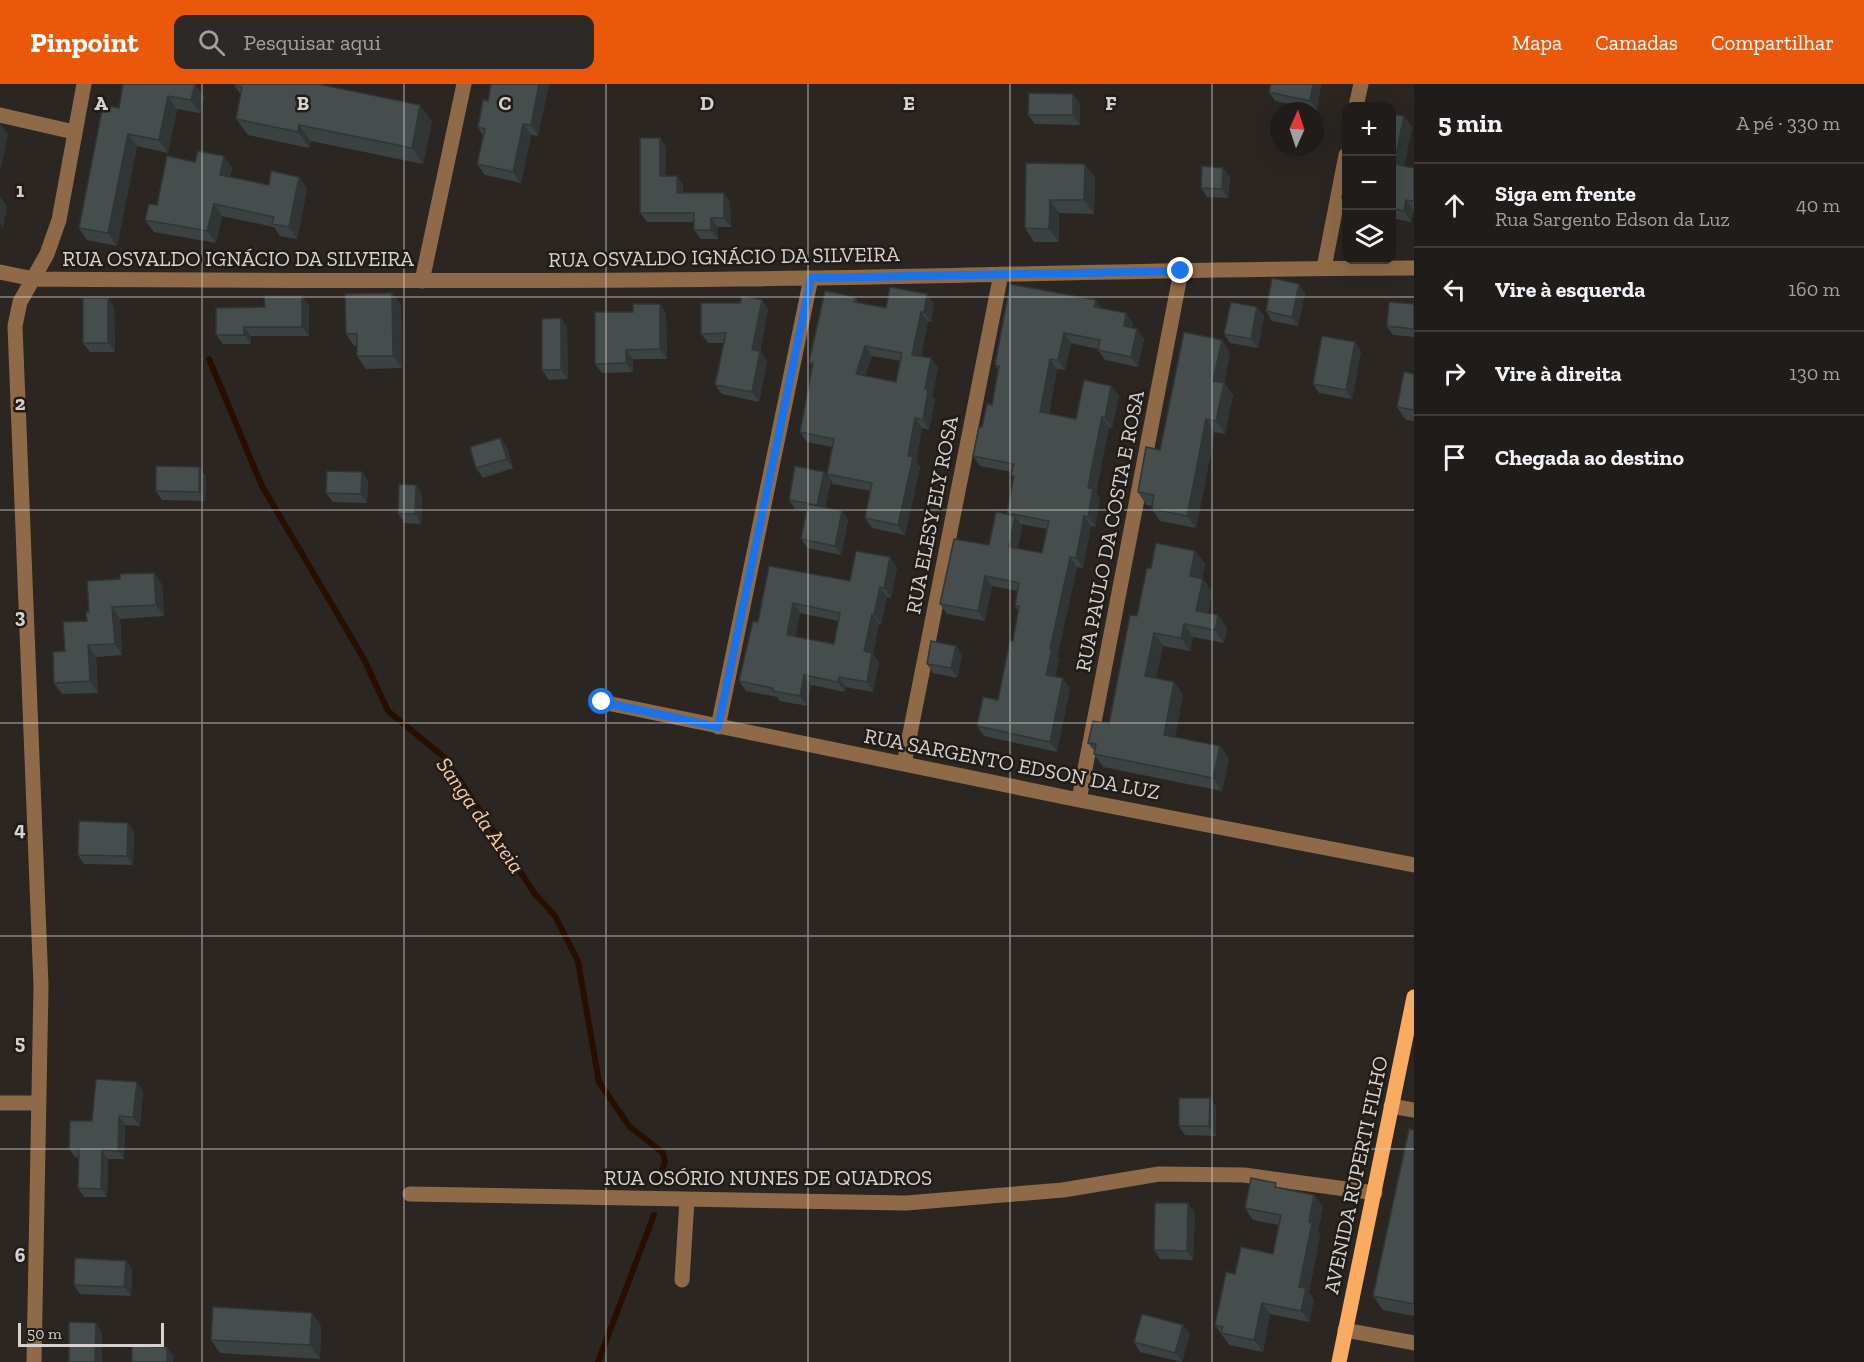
<!DOCTYPE html>
<html lang="pt">
<meta charset="utf-8">
<style>
:root{--surface:#201c1a;--page:#2d2927;--text:#f1f3f6;--muted:#a2a1a2;--line:#3d3a39;--accent:#ea580c}
body{margin:0;font-family:"Zilla Slab",serif;background:var(--page);color:var(--text)}
.controls{position:absolute;right:18px;top:18px;display:grid;overflow:hidden;border-radius:12px;box-shadow:0 6px 24px #0002}
.controls button{width:54px;height:54px;display:grid;place-items:center;padding:0;border:0;border-bottom:2px solid var(--line);background:var(--surface);color:var(--text);font:30px sans-serif}
.compass{position:absolute;left:1270px;top:18px;width:54px;height:54px;border-radius:50%;background:var(--surface);box-shadow:0 6px 24px #0002;rotate:3deg}
.scale{position:absolute;left:18px;bottom:15px;width:146px;box-sizing:border-box;padding-left:6px;border:3px solid #d5d2cf;border-top:0;font-size:16px;line-height:21px;white-space:nowrap;color:#d5d2cf;-webkit-text-stroke:4px #211c18;paint-order:stroke}
.stop{position:absolute;width:18px;height:18px;margin:-14px;border:4px solid #1a73e8;border-radius:50%;background:#fff}
.stop.end{background:#1a73e8;border-color:#fff;box-shadow:0 2px 6px #0008}
.list{margin:0;padding:0;list-style:none}
h2{display:flex;justify-content:space-between;align-items:center;height:78px;margin:0;padding:0 24px;font-size:26px}
h2 small{font-size:20px;font-weight:400;color:var(--muted)}
.list li{display:grid;grid-template-columns:39px 1fr auto;gap:18px;align-items:center;box-sizing:border-box;height:84px;padding:0 24px;border-top:2px solid var(--line)}
.list b{display:block;font-size:22px;white-space:nowrap}
.list p{margin:0;font-size:20px;white-space:nowrap;color:var(--muted)}
.list em{font-size:20px;font-style:normal;color:var(--muted)}
.icon{flex:none;width:33px;height:33px;fill:none;stroke:currentColor;stroke-width:2;stroke-linecap:round;stroke-linejoin:round}
.map{position:relative;flex:none;width:1414px;height:1278px;overflow:hidden}
header{display:flex;align-items:center;gap:36px;box-sizing:border-box;height:84px;padding:0 30px;background:var(--accent);color:#fff}
header strong{font-size:28px}
nav{display:flex;gap:33px;margin-inline-start:auto;font-size:21px}
.search{width:420px;height:54px;background:var(--page);display:flex;align-items:center;gap:15px;box-sizing:border-box;padding:0 21px;border-radius:12px;color:var(--muted);font-size:22px}
main{display:flex}
aside{flex:1;background:var(--surface)}
.map>svg:first-child{display:block}
.lines{fill:none;stroke-linecap:round;stroke-linejoin:round}
.stream{stroke:#270f00;stroke-width:6}
.minor{stroke:#8f6a48;stroke-width:15}
.major{stroke:#f9ab62;stroke-width:15}
.wall{fill:#3b4242;fill-rule:evenodd}
.shaded-wall{fill:#303636}
.building{fill:#454d4d;stroke:#303636;stroke-width:1.5;fill-rule:evenodd}
.route{stroke:#1a73e8;stroke-width:8}
.grid{fill:none;stroke:#d5d2cf;stroke-width:1.5;stroke-opacity:0.55}
.labels{text-anchor:middle;stroke-width:5;stroke-linejoin:round;paint-order:stroke}
.street-label{font-size:21px;fill:#d5d2cf;stroke:#211c18}
.water-label{font-size:22px;font-style:italic;fill:#f7caa3;stroke:#211c18}
.grid-label{font-size:20px;text-anchor:middle;font-weight:bold;fill:#d5d2cf;stroke:#211c18;stroke-width:5;stroke-linejoin:round;paint-order:stroke}
</style>
<header>
<strong>Pinpoint</strong>
<div class="search"><svg class="icon" aria-label="search" viewBox="0 0 24 24"><circle cx="10" cy="10" r="6"/><path d="M15 15l6 6"/></svg>Pesquisar aqui</div>
<nav><a>Mapa</a><a>Camadas</a><a>Compartilhar</a></nav>
</header>
<main>
<div class="map">
<svg width="1414" height="1278" viewBox="0 0 1414 1278">
<rect width="100%" height="100%" fill="#2b2622"/>
<g class="lines">
<path class="stream" d="M209 275 262 402 364 575 388 627 445 674 535 810 555 832 578 877 599 998 629 1042 663 1069 665 1079 658 1094 657 1101
M598 1278 654 1131"/>
<path class="minor" d="M1356 22 1361 0
M0 31 74 48
M1324 184 1346 71
M0 188 34 195C293 197 552 198 811 194 1012 191 1213 184 1414 184
M422 197 464 0
M602 618 1079 716 1414 781
M718 643 811 194
M904 680 1001 190
M1079 716 1181 187
M0 1019H39
M1391 1022 1414 1026
M410 1110 906 1119 1063 1106 1159 1090 1244 1091 1375 1109
M682 1196 687 1116
M1345 1246 1414 1259
M34 1278 41 902 15 242 20 218 47 170 59 136 84 0"/>
<path class="major" d="M1339 1278 1414 913"/>
</g>
<path class="wall" d="M195 0 204 13 200 29 177 25 168 69 137 62 117 162 87 156 79 144 119 24Z
M491 0H549L538 52 531 51 521 99 485 91 477 80 483 52 478 43 488 17Z
M1271 0H1321L1317 26 1275 17 1269 8Z
M235 2 432 37 423 80 311 57 309 64 248 51 236 35 241 11Z
M1080 19V41L1035 40 1028 31Z
M1392 30 1404 32 1412 43 1404 82 1414 84V127L1411 138 1392 134Z
M660 54 666 63V92H677L683 101V109H724L730 118 731 143H718V155H701L694 146V138H647L640 129Z
M224 72 232 84 230 93 269 101 307 105 297 155 280 152 274 143 222 132 216 159 154 148 145 136 157 121Z
M1026 79 1095 93 1094 130 1059 129V158H1034L1025 144Z
M1223 84 1230 93 1228 114 1207 113 1201 104Z
M1347 90V121L1342 114Z
M392 209 401 221 402 284 366 285 357 272V262H354L346 250Z
M1305 209 1298 242 1272 237 1266 227Z
M855 213 858 218 886 224 934 220 931 238 928 237 921 273 938 284 932 312 935 316 929 346 922 344 916 377 920 383 905 451 872 444 865 434 870 407 833 400 827 390 832 363 807 358 800 348 812 282 809 278ZM872 272 901 277 896 298 865 292Z
M108 214 114 223 115 268H90L83 259Z
M1096 216 1101 225 1126 229 1133 239 1132 244 1137 245 1144 255 1138 283 1105 276 1098 266V265L1071 259 1065 286 1057 285 1049 330 1076 335 1111 302 1119 312 1112 344 1109 343 1101 382 1096 409 1100 415 1095 443 1091 442 1083 484 1077 483 1057 573 1059 575 1055 592 1070 604 1057 668 984 652 977 642 998 616 1013 557 1018 527 1015 522 1018 507 992 502 985 537 947 530 940 520 989 461 1009 430 1007 429 1014 395 1011 391 1012 388 980 382 973 372 982 343 992 321 998 287 995 281ZM1021 440 1047 445 1042 469 1017 465 1022 442Z
M660 220 666 229 667 275H633V288L602 289 595 280 633 228Z
M1414 220V253L1393 251 1387 242Z
M309 221V252H251V260H223L216 251 265 223Z
M1257 223 1264 232 1258 264 1230 259 1224 250Z
M768 225 760 267 767 277 759 318 722 310 715 301 724 259H708L701 250Z
M567 243 568 295 549 296 542 286Z
M1361 267 1352 315 1319 309 1313 300Z
M1230 268 1224 299 1233 311 1225 350 1215 348 1196 444 1160 437 1152 425V422L1146 421 1138 408 1160 366Z
M1414 290V337L1406 336 1397 323Z
M500 354 507 363 513 384 483 394 476 384Z
M362 388 368 397 367 419 333 418 326 409Z
M824 388 831 397 825 423 848 436 841 471 807 464 801 455 806 427 795 425 789 416Z
M206 392 205 417 162 416 156 407Z
M416 401 422 410 421 440 405 439 398 430Z
M1195 467 1205 480 1202 494 1212 508 1208 529 1227 544 1224 559 1193 553 1190 567 1163 562 1156 594 1174 598 1183 611 1175 653 1220 662 1229 675 1222 707 1103 683 1094 670 1095 668 1088 659 1109 640 1151 484Z
M769 482 850 497 897 483 891 514 887 513 881 540H879L873 570 879 579 873 608 846 603 845 608 811 601 807 622 780 617 777 613 746 607 739 597 758 538ZM800 529 839 537 834 560 795 553Z
M162 500 164 532 120 535 122 571 96 573 98 609 62 610 54 599 87 537 89 528Z
M956 562 962 571 957 594 933 589 927 580Z
M128 739 134 748 133 781 84 780 78 771Z
M143 1007 140 1042 125 1041 124 1075H108L107 1113H84L78 1104 79 1074 75 1073 69 1065 92 1037Z
M1210 1014 1216 1023V1052L1185 1051 1179 1042Z
M1414 1046V1232L1383 1226 1373 1212Z
M1279 1103 1323 1122 1318 1147 1320 1151 1309 1208 1314 1216 1309 1238 1270 1230 1263 1268 1229 1261 1215 1241 1235 1190 1273 1170 1279 1141 1253 1136 1245 1124Z
M1195 1129 1193 1176 1160 1175 1154 1166Z
M126 1177 132 1186 131 1212 80 1210 74 1201Z
M1183 1241 1190 1250 1182 1278 1140 1268 1134 1258Z
M321 1242 320 1275 220 1269 211 1256Z"/>
<path class="shaded-wall" d="M195 0 204 13 200 29 191 16Z
M539 0H549L538 52 531 41Z
M1313 0H1321L1317 26 1310 17Z
M1073 10 1080 19V41L1073 31Z
M168 12 177 25 168 69 159 56Z
M420 21 432 37 423 80 412 64Z
M1404 32 1412 43 1402 91 1394 80Z
M0 39 8 50 1 85 0 84Z
M523 40 531 51 521 99 513 88Z
M299 41 311 57 309 64 298 48Z
M128 50 137 62 117 162 108 149Z
M660 54 666 63V101L660 92Z
M224 72 232 84 228 103 220 91Z
M1085 80 1095 93 1094 130 1084 116Z
M1223 84 1230 93 1228 114 1222 105Z
M677 92 683 101V118L677 109Z
M299 93 307 105 297 155 289 143Z
M724 109 730 118 731 143 724 134Z
M0 112 7 122 3 145 0 140Z
M1050 116 1059 129V158L1049 145Z
M1406 116 1414 127 1411 138 1404 127Z
M214 120 222 132 216 159 207 147Z
M711 134 718 143V155L711 146Z
M1299 200 1305 209 1298 242 1292 233Z
M392 209 401 221 402 284 393 272Z
M927 210 934 220 931 238 924 228Z
M302 212 309 221V252L302 243Z
M108 214 114 223 115 268 108 259Z
M762 216 768 225 758 275 752 266Z
M1096 216 1103 226 1094 223Z
M660 220 666 229 667 275 660 265Z
M1257 223 1264 232 1258 264 1251 255Z
M921 228 928 237 919 281 912 271Z
M1126 229 1133 239 1131 252 1124 242Z
M561 234 567 243 568 295 561 286Z
M244 243 251 252V260L244 251Z
M1137 245 1144 255 1138 283 1131 273Z
M1064 249 1071 259 1065 286 1058 276Z
M1222 256 1230 268 1224 299 1233 311 1225 350 1216 337 1213 297Z
M1355 258 1361 267 1352 315 1346 306Z
M865 262 872 272 862 300 856 290Z
M626 266 633 275V288L626 279Z
M760 267 767 277 759 318 752 308Z
M931 274 938 284 932 312 935 316 929 346 923 336 925 305Z
M1050 275 1057 285 1047 338 1040 328Z
M1111 302 1119 312 1112 344 1105 334Z
M1102 333 1109 343 1096 409 1100 415 1095 443 1088 433V404Z
M915 334 922 344 916 377 920 383 905 451 898 441 908 372Z
M1206 335 1215 348 1196 444 1187 432Z
M500 354 507 363 513 384 507 375Z
M199 383 206 392 205 417 199 408Z
M362 388 368 397 367 419 361 410Z
M824 388 831 397 824 431 817 421Z
M416 401 422 410 421 440 415 430Z
M842 427 848 436 841 471 835 462Z
M1015 432 1022 442 1016 473 1009 463Z
M1084 432 1091 442 1083 484 1076 474Z
M1195 467 1205 480 1200 505 1190 492Z
M890 473 897 483 891 514 884 504Z
M1070 473 1077 483 1057 573 1059 575 1053 601 1046 591 1050 565Z
M154 489 162 500 164 532 156 521Z
M985 492 992 502 985 537 978 527Z
M1203 495 1212 508 1205 540 1196 527Z
M880 503 887 513 881 540 874 530Z
M793 519 800 529 794 561 787 551Z
M112 523 120 535 122 571 115 560Z
M872 530 879 540 873 570 879 579 873 608 867 598 864 567Z
M1218 531 1227 544 1224 559 1215 546Z
M1184 540 1193 553 1190 567 1181 554Z
M1154 549 1163 562 1154 605 1145 592Z
M88 561 96 573 98 609 90 597Z
M956 562 962 571 957 594 951 584Z
M804 591 811 601 807 622 800 612Z
M839 593 846 603 845 608 838 598Z
M1063 594 1070 604 1057 668 1050 658Z
M1174 598 1183 611 1173 664 1164 651Z
M1220 662 1229 675 1222 707 1213 694Z
M128 739 134 748 133 781 127 772Z
M137 998 143 1007 140 1042 133 1033Z
M1210 1014 1216 1023V1052L1209 1042Z
M119 1032 125 1041 124 1075 118 1067Z
M102 1066 108 1075 107 1113 101 1105Z
M1314 1111 1323 1122 1318 1147 1320 1151 1309 1208 1314 1216 1309 1238 1301 1227 1299 1203 1309 1138Z
M1188 1119 1195 1129 1193 1176 1187 1167Z
M126 1177 132 1186 131 1212 124 1203Z
M1262 1219 1270 1230 1263 1268 1254 1256Z
M312 1229 321 1242 320 1275 310 1261Z
M96 1239 102 1248V1278H95Z
M1183 1241 1190 1250 1182 1278 1175 1269Z
M167 1263 174 1272 173 1278H167Z"/>
<path class="building" d="M123 0H195L191 16 168 12 159 56 128 50 108 149 79 144 103 21 119 24Z
M235 0H318L420 21 412 64 299 41 298 48 236 35 242 3 235 2Z
M491 0H539L531 41 523 40 513 88 477 80 485 45 478 43 483 16 488 17Z
M1271 0H1313L1310 17 1269 8Z
M1029 9 1073 10V31H1028Z
M1392 30 1404 32 1394 80 1414 84V117L1406 116 1404 127 1392 124Z
M640 54H660V92H677V109H724V134H711V146H694V129H640Z
M198 67 224 72 220 91 269 101 271 87 299 93 289 143 272 140 274 133 214 120 207 147 145 136 149 120 157 121 167 72 195 78Z
M1026 79 1085 80 1084 116H1050L1049 145 1025 144Z
M1202 82 1223 84 1222 105 1201 104Z
M1347 90V115L1342 114Z
M1272 194 1299 200 1292 233 1266 227Z
M1010 200 1096 216 1094 223 1126 229 1124 242 1137 245 1131 273 1098 266 1100 256 1064 249 1058 276 1050 275 1040 328 1076 335 1084 296 1111 302 1105 334 1102 333 1094 372 1088 404 1093 405 1088 433 1084 432 1076 474 1070 473 1050 565H1052L1046 591 1063 594 1050 658 977 642 983 613 998 616 1010 556 1013 557 1019 522H1015L1019 499 985 492 978 527 940 520 954 455 989 461 996 428 1015 432 1009 463 1042 469 1049 437 1007 429 1014 392 1011 391 1014 380 973 372 979 343H982L987 320 992 321 999 282 995 281Z
M890 203 927 210 924 228H921L912 271 931 274 925 305 928 306 923 336 915 334 908 372 913 373 898 441 865 434 872 399 827 390 834 355 800 348 813 279 809 278 825 207 855 213 854 218 886 224ZM865 262 902 269 896 298 856 290Z
M392 209 393 272H357V250H346L345 210Z
M264 212H302V243H244V251H216V224L265 223Z
M742 212 762 216 752 266 760 267 752 308 715 301 726 249 701 250V219H740Z
M83 214H108V259H83Z
M1231 218 1257 223 1251 255 1224 250Z
M1389 218 1414 220V245L1387 242Z
M633 220H660V265L626 266V279L595 280V228H633Z
M561 234V286H542V235Z
M1184 248 1222 256 1213 297 1224 299 1216 337 1206 335 1187 432 1152 425 1154 411 1138 408 1146 363 1160 366Z
M1322 252 1355 258 1346 306 1313 300Z
M1404 288 1414 290V326L1397 323Z
M500 354 507 375 476 384 470 363Z
M156 382 199 383V408L156 407Z
M795 382 824 388 817 421 789 416Z
M327 387 362 388 361 410 326 409Z
M399 400 416 401 415 430H398Z
M808 420 842 427 835 462 801 455Z
M1156 459 1195 467 1190 492 1203 495 1196 527 1218 531 1215 546 1184 540 1181 554 1154 549 1145 592 1174 598 1164 651 1220 662 1213 694 1094 670 1096 660 1088 659 1093 637 1109 640 1130 531 1137 532 1147 484H1151Z
M856 467 890 473 884 504 880 503 874 530H872L864 567 872 569 867 598 839 593 838 598 804 591 800 612 773 607V604L739 597 753 537 758 538 769 482 850 497ZM793 519 840 529 834 560 787 551Z
M154 489 156 521 112 523 115 560 88 561 90 597 54 599 53 568 65 567 63 538 87 537 86 528H89L87 497 120 495V490Z
M931 557 956 562 951 584 927 580Z
M79 737 128 739 127 772 78 771Z
M96 995 137 998 133 1033 119 1032 118 1067 102 1066 101 1105 78 1104 79 1065H69L70 1037H92Z
M1179 1014H1210L1209 1042H1179Z
M1409 1045 1414 1046V1220L1373 1212Z
M1251 1094 1276 1099 1275 1103 1314 1111 1309 1138 1312 1139 1299 1203 1306 1204 1301 1227 1262 1219 1254 1256 1221 1249 1223 1243 1215 1241 1226 1188 1235 1190 1241 1163 1273 1170 1281 1131 1245 1124Z
M1155 1119H1188L1187 1167 1154 1166Z
M75 1174 126 1177 124 1203 74 1201Z
M213 1223 312 1229 310 1261 211 1256Z
M1142 1230 1183 1241 1175 1269 1134 1258Z
M69 1238 96 1239 95 1278H69Z
M132 1262 167 1263V1278H132Z"/>
<g class="lines">
<path class="route" d="M602 618 718 643 811 194 1181 187"/>
</g>
<path class="grid" d="M202 0V1278M404 0V1278M606 0V1278M808 0V1278M1010 0V1278M1212 0V1278M0 213H1414M0 426H1414M0 639H1414M0 852H1414M0 1065H1414"/>
<g class="labels">
<g class="street-label">
<text transform="translate(724 173) rotate(-1)" y="7">RUA OSVALDO IGNÁCIO DA SILVEIRA</text>
<text x="238" y="182">RUA OSVALDO IGNÁCIO DA SILVEIRA</text>
<text transform="translate(932 431) rotate(-79)" y="7">RUA ELESY ELY ROSA</text>
<text transform="translate(1110 447) rotate(-79)" y="7">RUA PAULO DA COSTA E ROSA</text>
<text transform="translate(1012 680) rotate(11)" y="7">RUA SARGENTO EDSON DA LUZ</text>
<text transform="translate(1356 1091) rotate(-78)" y="7">AVENIDA RUPERTI FILHO</text>
<text x="768" y="1101">RUA OSÓRIO NUNES DE QUADROS</text>
</g>
<g class="water-label">
<text transform="translate(481 731) rotate(55)" y="8">Sanga da Areia</text>
</g>
</g>
<g class="grid-label">
<text x="101" y="26">A</text>
<text x="303" y="26">B</text>
<text x="505" y="26">C</text>
<text x="707" y="26">D</text>
<text x="909" y="26">E</text>
<text x="1111" y="26">F</text>
<text x="20" y="113">1</text>
<text x="20" y="326">2</text>
<text x="20" y="539">3</text>
<text x="20" y="752">4</text>
<text x="20" y="965">5</text>
<text x="20" y="1178">6</text>
</g>
</svg>
<div class="controls">
<button>+</button>
<button>−</button>
<button><svg class="icon" aria-label="layers" viewBox="0 0 24 24"><path d="M12 4l9 5-9 5-9-5zM3 14l9 5 9-5"/></svg></button>
</div>
<svg class="compass" viewBox="-18 -18 36 36"><path d="M0-13l5 13h-10z" fill="#e53935"/><path d="M0 13l5-13h-10z" fill="#a2a1a2"/></svg>
<div class="scale">50 m</div>
<div class="stop" style="left:602px;top:618px"></div>
<div class="stop end" style="left:1181px;top:187px"></div>
</div>
<aside>
<h2>5 min<small>A pé · 330 m</small></h2>
<ul class="list">
<li><svg class="icon" aria-label="ahead" viewBox="0 0 24 24"><path d="M12 20V5M6 11l6-6 6 6"/></svg><div><b>Siga em frente</b><p>Rua Sargento Edson da Luz</p></div><em>40 m</em></li>
<li><svg class="icon" aria-label="left" viewBox="0 0 24 24"><path d="M17 20v-9H6M10 6l-5 5 5 5"/></svg><div><b>Vire à esquerda</b></div><em>160 m</em></li>
<li><svg class="icon" aria-label="right" viewBox="0 0 24 24"><path d="M7 20v-9h11M14 6l5 5-5 5"/></svg><div><b>Vire à direita</b></div><em>130 m</em></li>
<li><svg class="icon" aria-label="arrive" viewBox="0 0 24 24"><path d="M6 21V4h12l-3 4 3 4H6"/></svg><div><b>Chegada ao destino</b></div></li>
</ul>
</aside>
</main>
